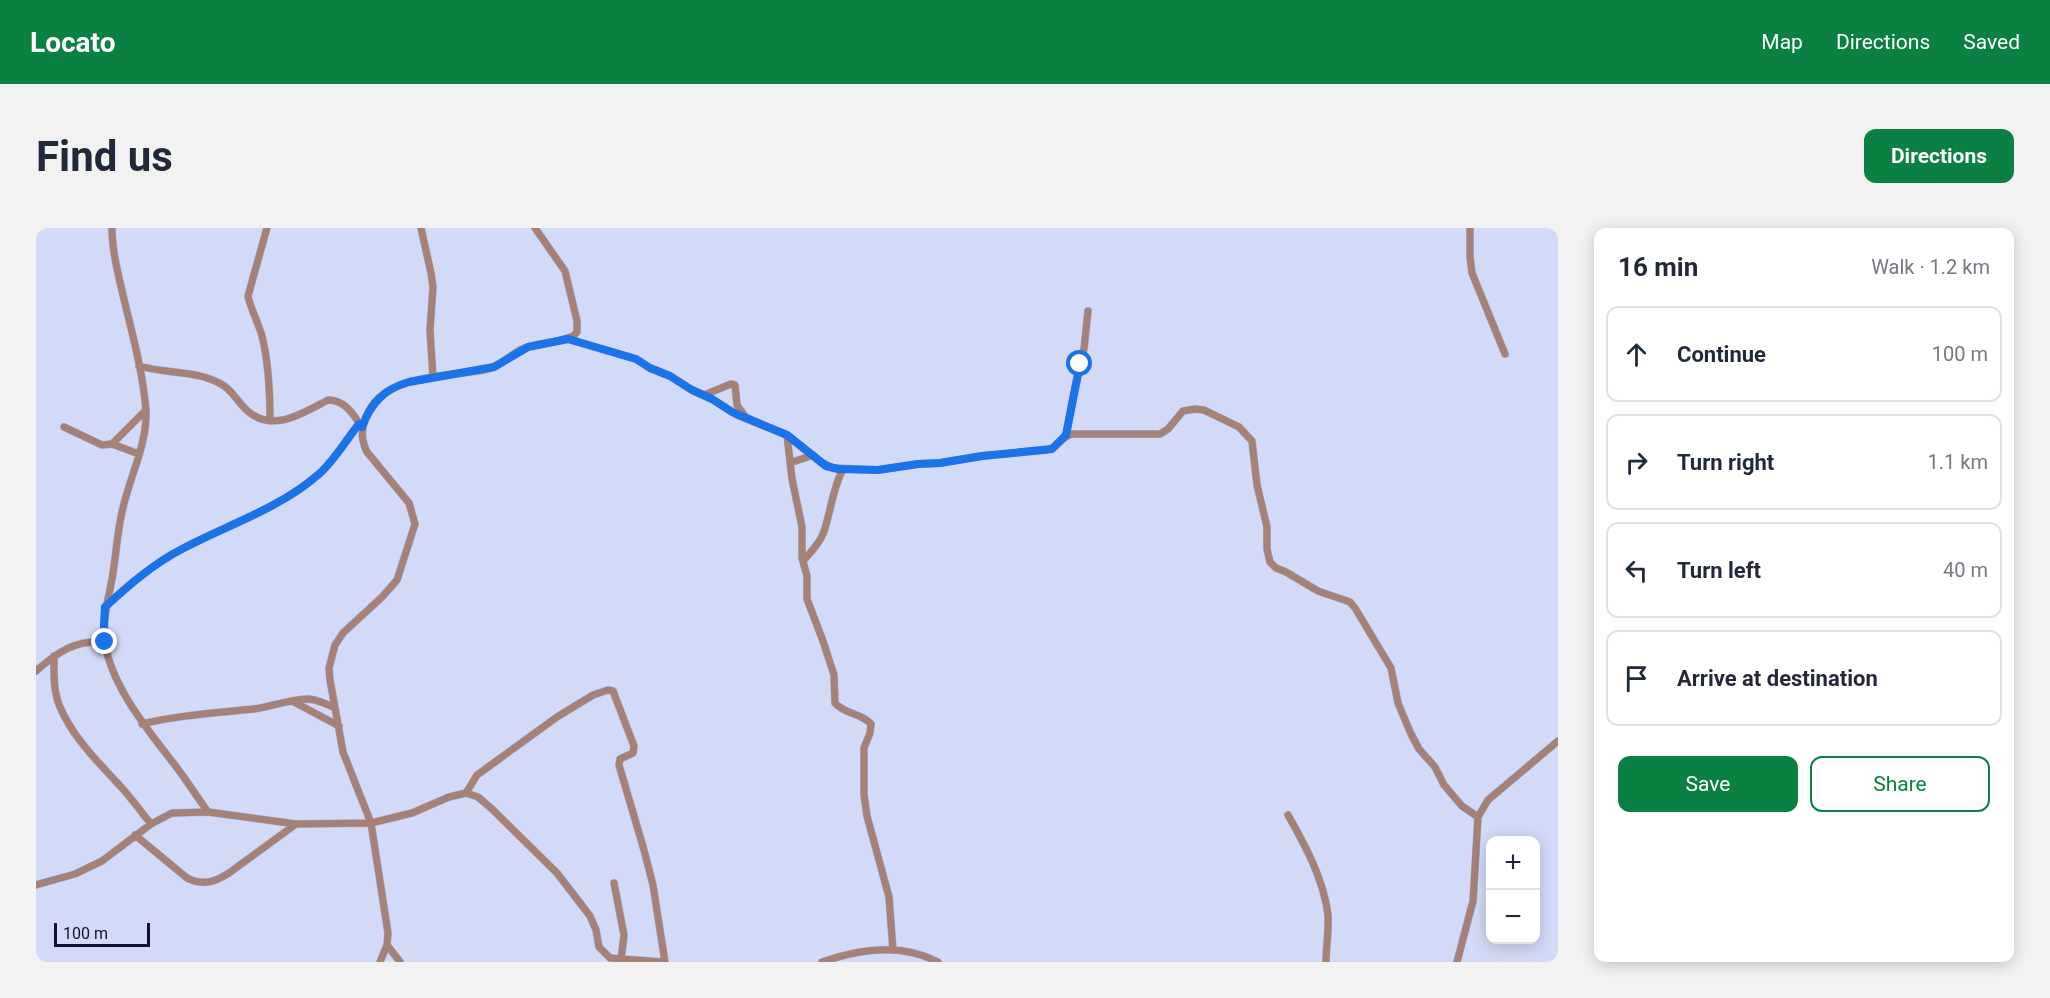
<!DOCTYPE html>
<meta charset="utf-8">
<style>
:root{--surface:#fff;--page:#f2f2f3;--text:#1f2937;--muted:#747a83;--line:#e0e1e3;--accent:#0b8043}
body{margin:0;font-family:Roboto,sans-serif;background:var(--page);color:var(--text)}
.controls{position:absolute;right:18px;bottom:18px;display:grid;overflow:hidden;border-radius:12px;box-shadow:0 3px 15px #0003}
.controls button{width:54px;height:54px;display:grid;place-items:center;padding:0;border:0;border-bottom:2px solid var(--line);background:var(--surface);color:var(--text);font:30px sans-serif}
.scale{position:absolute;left:18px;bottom:15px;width:96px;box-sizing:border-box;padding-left:6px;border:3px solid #10132d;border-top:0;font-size:16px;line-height:21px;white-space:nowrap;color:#10132d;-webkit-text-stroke:4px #d3daf7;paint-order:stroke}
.stop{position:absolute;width:18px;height:18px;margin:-14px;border:4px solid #1a73e8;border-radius:50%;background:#fff}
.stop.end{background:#1a73e8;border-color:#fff;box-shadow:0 2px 6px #0008}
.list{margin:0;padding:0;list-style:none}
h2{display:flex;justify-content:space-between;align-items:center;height:78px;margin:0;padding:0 24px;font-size:26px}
h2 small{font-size:20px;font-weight:400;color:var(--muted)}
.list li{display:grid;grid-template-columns:39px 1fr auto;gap:18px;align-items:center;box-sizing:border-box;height:96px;margin:0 12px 12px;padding:0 12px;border:2px solid var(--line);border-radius:12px}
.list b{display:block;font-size:22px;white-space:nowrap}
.list em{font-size:20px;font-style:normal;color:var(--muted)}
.actions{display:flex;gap:12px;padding:18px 24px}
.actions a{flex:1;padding:14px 0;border:2px solid var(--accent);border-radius:12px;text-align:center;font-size:21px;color:var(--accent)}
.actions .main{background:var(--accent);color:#fff}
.icon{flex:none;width:33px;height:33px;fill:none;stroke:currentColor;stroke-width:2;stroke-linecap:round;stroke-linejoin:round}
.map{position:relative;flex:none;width:1522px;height:734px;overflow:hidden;border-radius:12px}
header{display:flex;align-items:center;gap:36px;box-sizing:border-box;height:84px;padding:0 30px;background:var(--accent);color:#fff}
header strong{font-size:28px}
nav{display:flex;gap:33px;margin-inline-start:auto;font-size:21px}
.intro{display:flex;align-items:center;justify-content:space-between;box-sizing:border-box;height:144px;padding:0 36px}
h1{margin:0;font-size:42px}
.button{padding:15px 27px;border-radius:12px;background:var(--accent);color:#fff;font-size:21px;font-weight:700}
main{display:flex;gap:36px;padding:0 36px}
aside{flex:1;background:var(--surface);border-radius:12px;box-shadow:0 3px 15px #0003}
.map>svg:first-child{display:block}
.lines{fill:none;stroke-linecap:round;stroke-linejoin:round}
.minor-casing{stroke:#b0b6d3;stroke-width:8}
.minor{stroke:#a58178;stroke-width:7}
.route{stroke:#1a73e8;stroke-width:8}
</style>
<header>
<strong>Locato</strong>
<nav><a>Map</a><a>Directions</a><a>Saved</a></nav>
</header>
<div class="intro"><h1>Find us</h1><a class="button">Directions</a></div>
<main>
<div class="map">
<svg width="1522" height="734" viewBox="0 0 1522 734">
<rect width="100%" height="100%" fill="#d3daf7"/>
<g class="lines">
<defs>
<path id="minor" d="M76 0C76 23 82 45 87 67 96 105 107 144 110 183 111 218 93 250 86 284 81 306 80 329 76 351 72 373 66 392 69 414 74 455 110 500 135 532 148 548 159 566 172 584
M231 0 212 68C215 82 222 94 226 108 233 136 234 164 234 193
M385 0 395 45 397 59 394 102 397 149
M1434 0V29L1436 45 1469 126
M532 111 600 131 614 140 634 148 656 162 676 171 703 188 751 207 785 234 797 240 841 242 882 236 904 235 946 228 1011 222C1022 220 1024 209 1036 206H1124L1132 201 1147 183 1159 181 1168 182 1203 199 1216 213 1221 257 1231 299V321L1234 334 1240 340 1250 344 1282 363 1314 374 1319 380 1355 440 1362 475 1375 506 1383 521 1399 539 1408 557 1426 578 1442 589
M103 138C130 146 160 142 185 156 197 162 203 177 214 185 239 204 269 184 292 172 308 172 317 185 324 197
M668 167 695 156 699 157 701 177 711 191
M28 199 66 217 76 216 110 182
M751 207 756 251 766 299V330L771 348V371L787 413 798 447 799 475C808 486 825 485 835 496L834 505 828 520V567L831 588 853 669 857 722
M1030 207 1039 159 1048 121 1052 83
M76 216 103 226
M754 235 777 227
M767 333C774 325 783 316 787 306 795 285 796 261 807 241
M69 379C93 357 117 336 146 321 193 296 243 281 283 246 298 233 310 212 323 196
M18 428C18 445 17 463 24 479 37 510 63 535 86 560 96 571 105 584 115 596
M0 443C22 424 38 412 69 414
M258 474 303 498
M106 496C143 487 180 485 217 481 236 479 254 471 273 471 282 472 291 476 299 480
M430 565 441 547 521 489 557 467 572 462 577 463 598 518 597 525 584 531 583 537 608 622 617 657 629 734
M1252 587C1269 617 1288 652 1292 687 1293 703 1290 719 1290 734
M99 607 151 650C167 658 179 654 193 645L260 596
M578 655 588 707 585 732
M0 657 39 646 66 633 115 596 136 585 172 584 260 596 335 595 376 585 413 569 430 565 442 569 456 581 521 645 554 688 560 702 563 719 574 730 626 734
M351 717 364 734
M344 734 351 717 352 705 335 595 307 524 294 452 293 440 299 417 307 405 346 369 361 352 379 296 373 275 331 224C325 212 325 202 330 189 347 144 413 150 452 141 464 138 473 128 484 122 500 114 520 116 537 108L541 104V93L529 43 499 0
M786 734C823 721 866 715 902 734
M1421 734 1437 673 1442 589 1452 572 1522 513"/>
</defs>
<use href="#minor" class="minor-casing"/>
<use href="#minor" class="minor"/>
</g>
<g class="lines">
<path class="route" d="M69 414 68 397 69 379C93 357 117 336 146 321 193 296 243 281 283 246 298 233 310 212 323 196L326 199C335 175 348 161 373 154L458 139 492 119 532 111 600 131 614 140 634 148 656 162 676 171 696 184 751 207 790 238 802 241 842 242 882 236 904 235 946 228 1016 221 1030 207 1044 136"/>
</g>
</svg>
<div class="controls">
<button>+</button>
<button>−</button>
</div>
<div class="scale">100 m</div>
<div class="stop" style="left:1044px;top:136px"></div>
<div class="stop end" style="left:69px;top:414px"></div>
</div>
<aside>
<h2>16 min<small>Walk · 1.2 km</small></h2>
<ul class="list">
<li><svg class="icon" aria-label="ahead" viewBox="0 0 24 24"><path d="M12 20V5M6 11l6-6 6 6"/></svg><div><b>Continue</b></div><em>100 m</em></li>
<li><svg class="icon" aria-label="right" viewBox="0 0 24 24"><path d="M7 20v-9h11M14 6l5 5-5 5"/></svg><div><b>Turn right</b></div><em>1.1 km</em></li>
<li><svg class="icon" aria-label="left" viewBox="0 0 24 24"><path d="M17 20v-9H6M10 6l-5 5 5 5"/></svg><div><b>Turn left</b></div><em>40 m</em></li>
<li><svg class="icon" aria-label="arrive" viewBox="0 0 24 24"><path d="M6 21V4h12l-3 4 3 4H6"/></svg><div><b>Arrive at destination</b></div></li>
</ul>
<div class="actions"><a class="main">Save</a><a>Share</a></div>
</aside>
</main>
